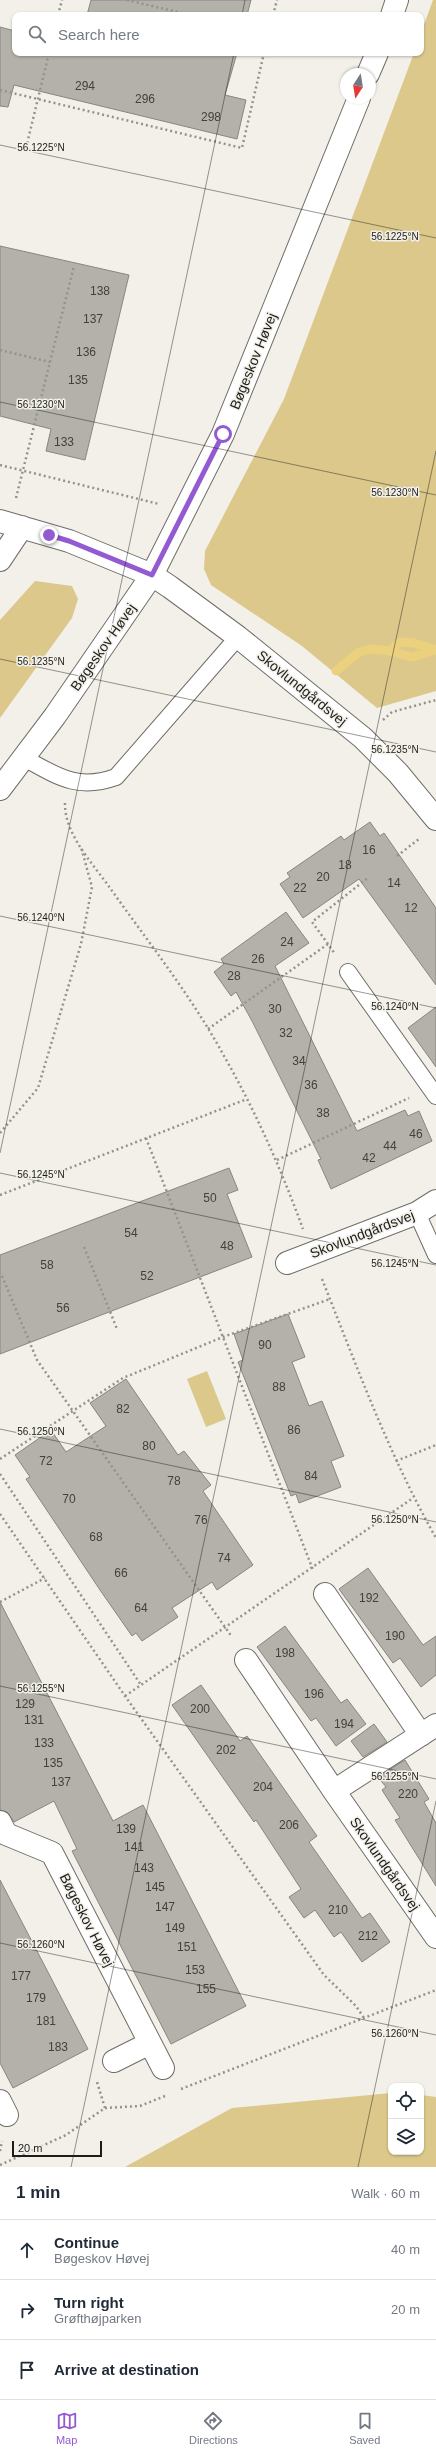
<!DOCTYPE html>
<meta charset="utf-8">
<style>
:root{--surface:#fff;--page:#f2f2f3;--text:#1f2937;--muted:#747a83;--line:#e0e1e3;--accent:#935ad2}
body{margin:0;font-family:Arial,sans-serif;background:var(--page);color:var(--text)}
.controls{position:absolute;right:12px;bottom:12px;display:grid;overflow:hidden;border-radius:8px;box-shadow:0 1px 3px #0004}
.controls button{width:36px;height:36px;display:grid;place-items:center;padding:0;border:0;border-bottom:1px solid var(--line);background:var(--surface);color:var(--text);font:20px sans-serif}
.compass{position:absolute;left:340px;top:68px;width:36px;height:36px;border-radius:50%;background:var(--surface);box-shadow:0 1px 3px #0004;rotate:192deg}
.scale{position:absolute;left:12px;bottom:10px;width:90px;box-sizing:border-box;padding-left:4px;border:2px solid #1c1c19;border-top:0;font-size:11px;line-height:14px;white-space:nowrap;color:#1c1c19;-webkit-text-stroke:3px #f2f0e9;paint-order:stroke}
.stop{position:absolute;width:12px;height:12px;margin:-9px;border:3px solid #935ad2;border-radius:50%;background:#fff}
.stop.end{background:#935ad2;border-color:#fff;box-shadow:0 1px 4px #0008}
.list{margin:0;padding:0;list-style:none}
h2{display:flex;justify-content:space-between;align-items:center;height:52px;margin:0;padding:0 16px;font-size:17px}
h2 small{font-size:13px;font-weight:400;color:var(--muted)}
.list li{display:grid;grid-template-columns:26px 1fr auto;gap:12px;align-items:center;box-sizing:border-box;height:60px;padding:0 16px;border-top:1px solid var(--line)}
.list b{display:block;font-size:15px;white-space:nowrap}
.list p{margin:0;font-size:13px;white-space:nowrap;color:var(--muted)}
.list em{font-size:13px;font-style:normal;color:var(--muted)}
.icon{flex:none;width:22px;height:22px;fill:none;stroke:currentColor;stroke-width:2;stroke-linecap:round;stroke-linejoin:round}
.map{position:relative;flex:none;width:436px;height:2167px;overflow:hidden}
.search{position:absolute;background:var(--surface);box-shadow:0 1px 3px #0004;left:12px;right:12px;top:12px;height:44px;display:flex;align-items:center;gap:10px;box-sizing:border-box;padding:0 14px;border-radius:8px;color:var(--muted);font-size:15px}
.sheet{height:232px;background:var(--surface)}
nav{display:flex;justify-content:space-around;align-items:center;box-sizing:border-box;height:56px;border-top:1px solid var(--line);background:var(--surface);font-size:11px;color:var(--muted)}
nav a{display:grid;justify-items:center;gap:2px}
nav .on{color:var(--accent)}
.map>svg:first-child{display:block}
.green{fill:#dbc88a}
.lines{fill:none;stroke-linecap:round;stroke-linejoin:round}
.stream{stroke:#ebd17d;stroke-width:9}
.building{fill:#b3b1aa;stroke:#888680}
.service-casing{stroke:#6f6d67;stroke-width:18}
.minor-casing{stroke:#6f6d67;stroke-width:24}
.tertiary-casing{stroke:#6f6d67;stroke-width:24}
.path{stroke:#93928d;stroke-width:2.5;stroke-dasharray:2 3;stroke-linecap:butt}
.service{stroke:#fff;stroke-width:16}
.minor{stroke:#fff;stroke-width:22}
.tertiary{stroke:#fff;stroke-width:22}
.route{stroke:#935ad2;stroke-width:5}
.ticks{fill:none;stroke:#1c1c19;stroke-width:1;stroke-opacity:0.45}
.labels{text-anchor:middle;stroke-width:3;stroke-linejoin:round;paint-order:stroke}
.number-label{font-size:12px;fill:#42413d}
.street-label{font-size:14px;fill:#1c1c19;stroke:#f2f0e9}
.ticks-label{font-size:10px;text-anchor:middle;fill:#1c1c19;stroke:#f2f0e9;stroke-width:3;stroke-linejoin:round;paint-order:stroke}
</style>
<div class="map">
<svg width="436" height="2167" viewBox="0 0 436 2167">
<rect width="100%" height="100%" fill="#f2f0e9"/>
<path class="green" d="M433 0H436V691L377 708 302 646 211 585 204 569 205 551 284 399 414 53H421V33Z
M35 581 72 586 78 599 72 618 0 718V620Z
M207 1371 226 1419 206 1427 187 1379Z
M391 2093V2152H421V2095L436 2097V2167H125L232 2108Z"/>
<g class="lines">
<path class="stream" d="M390 651 400 642 414 643 436 650
M336 671 359 652 371 649 390 651 412 657 436 650"/>
</g>
<path class="building" d="M91 0H251L247 15H87Z
M0 27 15 31V53H237L225 95 246 100 237 139 14 85 8 107 0 106Z
M0 246 129 275 85 460 46 451 51 429 0 416Z
M370 822 380 836 384 833 436 908V985L359 879 303 918 280 884 290 877 287 873 300 864 341 836 344 840Z
M286 912 309 943 275 966 357 1131 405 1110 408 1116 419 1111 432 1141 331 1189 318 1160 321 1159 252 1021 236 992 231 996 214 972 224 964 221 959Z
M436 1007V1067L408 1028Z
M229 1168 238 1190 227 1194 252 1257 0 1354V1255Z
M288 1314 305 1357 292 1362 309 1406 322 1401 344 1456 331 1461 341 1487 299 1503 296 1494 291 1496 238 1362 243 1360 234 1334Z
M126 1379 178 1455 184 1451 211 1485 203 1491 253 1565 217 1590 212 1582 172 1608 178 1617 142 1641 136 1633 132 1636 100 1590 26 1479 30 1477 15 1455 51 1430 66 1452 106 1426 90 1403Z
M368 1568 423 1645 436 1636V1675L421 1687 400 1658 393 1663 339 1589Z
M0 1602 113 1821 143 1805 246 2006 171 2044 72 1851 77 1849 54 1801 14 1822 7 1812 0 1810Z
M285 1626 341 1703 347 1699 366 1724 336 1746 316 1718 311 1721 257 1647Z
M201 1685 240 1741 247 1736 317 1836 309 1842 362 1918 370 1913 390 1942 362 1962 341 1932 334 1937 315 1910 304 1918 289 1897 301 1889 256 1820 254 1822 172 1705Z
M374 1724 387 1742 363 1757 351 1741Z
M405 1760 429 1799 424 1802 436 1823V1886L395 1820 400 1818 382 1790 386 1787 378 1777Z
M0 1880 88 2049 13 2088 0 2063Z"/>
<g class="lines">
<defs>
<path id="service" d="M24 758C57 776 77 791 116 777L238 637
M348 972 436 1096
M417 1213 436 1255"/>
<path id="minor" d="M0 521 69 541 152 575 170 587 238 637 363 738 398 773 436 819
M0 560 22 527
M287 1263 417 1213 436 1201
M325 1594 421 1735
M246 1660 334 1791 436 1937
M334 1791 436 1725
M0 1822 6 1834 52 1853 163 2068
M114 2061 150 2043
M0 2101 7 2115"/>
<path id="tertiary" d="M392 15 397 0
M368 74 377 53
M0 789 55 716 152 575 223 434 359 98"/>
</defs>
<use href="#service" class="service-casing"/>
<use href="#minor" class="minor-casing"/>
<use href="#tertiary" class="tertiary-casing"/>
<path class="path" d="M127 0 190 15
M58 15 62 0
M273 15 277 0
M0 90 242 148 264 53
M26 148 49 53
M0 350 50 362
M0 465 159 504
M16 498 74 266
M383 720 392 712 436 700
M65 803C64 834 94 865 110 888 149 943 192 997 224 1056 256 1112 281 1169 303 1229
M397 856 419 839
M328 944 312 922 369 877
M208 1029 328 944 335 954
M0 1133 38 1088 81 944 92 887 81 847
M146 1138 313 1570
M277 1160 409 1098
M0 1195 247 1099
M84 1247 117 1329
M2 1276 37 1360 232 1637
M322 1279C357 1367 389 1455 436 1538
M0 1459 123 1378 223 1337 330 1299
M396 1461 436 1445
M0 1474 141 1685
M0 1514 125 1696 324 1975 356 2006 364 2018
M0 1602 45 1578
M125 1696 413 1498
M181 2089 436 1990
M105 2108 140 2106 165 2096
M0 2151 2 2141
M0 2165 66 2135 105 2108 97 2082"/>
<use href="#service" class="service"/>
<use href="#minor" class="minor"/>
<use href="#tertiary" class="tertiary"/>
</g>
<g class="lines">
<path class="route" d="M49 535 69 541 152 575 223 434"/>
</g>
<path class="ticks" d="M242 15 245 0M0 145 436 238M0 402 436 495M0 659 436 752M0 916 436 1008M0 1153 234 53M0 1173 436 1265M0 1429 436 1522M0 1686 436 1779M0 1943 436 2035M71 2167 436 451M358 2167 436 1801"/>
<g class="labels">
<g class="number-label">
<text x="85" y="90">294</text>
<text x="145" y="103">296</text>
<text x="211" y="121">298</text>
<text x="100" y="295">138</text>
<text x="93" y="323">137</text>
<text x="86" y="356">136</text>
<text x="78" y="384">135</text>
<text x="64" y="446">133</text>
<text x="369" y="854">16</text>
<text x="345" y="869">18</text>
<text x="323" y="881">20</text>
<text x="394" y="887">14</text>
<text x="300" y="892">22</text>
<text x="411" y="912">12</text>
<text x="287" y="946">24</text>
<text x="258" y="963">26</text>
<text x="234" y="980">28</text>
<text x="275" y="1013">30</text>
<text x="286" y="1037">32</text>
<text x="299" y="1065">34</text>
<text x="311" y="1089">36</text>
<text x="323" y="1117">38</text>
<text x="416" y="1138">46</text>
<text x="390" y="1150">44</text>
<text x="369" y="1162">42</text>
<text x="210" y="1202">50</text>
<text x="131" y="1237">54</text>
<text x="227" y="1250">48</text>
<text x="47" y="1269">58</text>
<text x="147" y="1280">52</text>
<text x="63" y="1312">56</text>
<text x="265" y="1349">90</text>
<text x="279" y="1391">88</text>
<text x="123" y="1413">82</text>
<text x="294" y="1434">86</text>
<text x="149" y="1450">80</text>
<text x="46" y="1465">72</text>
<text x="311" y="1480">84</text>
<text x="174" y="1485">78</text>
<text x="69" y="1503">70</text>
<text x="201" y="1524">76</text>
<text x="96" y="1541">68</text>
<text x="224" y="1562">74</text>
<text x="121" y="1577">66</text>
<text x="369" y="1602">192</text>
<text x="141" y="1612">64</text>
<text x="395" y="1640">190</text>
<text x="285" y="1657">198</text>
<text x="314" y="1698">196</text>
<text x="25" y="1708">129</text>
<text x="200" y="1713">200</text>
<text x="34" y="1724">131</text>
<text x="344" y="1728">194</text>
<text x="44" y="1747">133</text>
<text x="226" y="1754">202</text>
<text x="53" y="1767">135</text>
<text x="61" y="1786">137</text>
<text x="263" y="1791">204</text>
<text x="408" y="1798">220</text>
<text x="289" y="1829">206</text>
<text x="126" y="1833">139</text>
<text x="134" y="1851">141</text>
<text x="144" y="1872">143</text>
<text x="155" y="1891">145</text>
<text x="165" y="1911">147</text>
<text x="338" y="1914">210</text>
<text x="175" y="1932">149</text>
<text x="368" y="1940">212</text>
<text x="187" y="1951">151</text>
<text x="195" y="1974">153</text>
<text x="21" y="1980">177</text>
<text x="206" y="1993">155</text>
<text x="36" y="2002">179</text>
<text x="46" y="2025">181</text>
<text x="58" y="2051">183</text>
</g>
<g class="street-label">
<text transform="translate(253 361) rotate(-68)" y="5">Bøgeskov Høvej</text>
<text transform="translate(103 647) rotate(-55)" y="5">Bøgeskov Høvej</text>
<text transform="translate(302 688) rotate(39)" y="5">Skovlundgårdsvej</text>
<text transform="translate(362 1234) rotate(-21)" y="5">Skovlundgårdsvej</text>
<text transform="translate(385 1864) rotate(55)" y="5">Skovlundgårdsvej</text>
<text transform="translate(87 1920) rotate(63)" y="5">Bøgeskov Høvej</text>
</g>
</g>
<g class="ticks-label">
<text x="41" y="151">56.1225°N</text>
<text x="395" y="240">56.1225°N</text>
<text x="41" y="408">56.1230°N</text>
<text x="395" y="496">56.1230°N</text>
<text x="41" y="665">56.1235°N</text>
<text x="395" y="753">56.1235°N</text>
<text x="41" y="921">56.1240°N</text>
<text x="395" y="1010">56.1240°N</text>
<text x="41" y="1178">56.1245°N</text>
<text x="395" y="1267">56.1245°N</text>
<text x="41" y="1435">56.1250°N</text>
<text x="395" y="1523">56.1250°N</text>
<text x="41" y="1692">56.1255°N</text>
<text x="395" y="1780">56.1255°N</text>
<text x="41" y="1948">56.1260°N</text>
<text x="395" y="2037">56.1260°N</text>
</g>
</svg>
<div class="controls">
<button><svg class="icon" aria-label="locate" viewBox="0 0 24 24"><circle cx="12" cy="12" r="6"/><path d="M12 2v4M12 18v4M2 12h4M18 12h4"/></svg></button>
<button><svg class="icon" aria-label="layers" viewBox="0 0 24 24"><path d="M12 4l9 5-9 5-9-5zM3 14l9 5 9-5"/></svg></button>
</div>
<svg class="compass" viewBox="-18 -18 36 36"><path d="M0-13l5 13h-10z" fill="#e53935"/><path d="M0 13l5-13h-10z" fill="#747a83"/></svg>
<div class="scale">20 m</div>
<div class="stop" style="left:223px;top:434px"></div>
<div class="stop end" style="left:49px;top:535px"></div>
<div class="search"><svg class="icon" aria-label="search" viewBox="0 0 24 24"><circle cx="10" cy="10" r="6"/><path d="M15 15l6 6"/></svg>Search here</div>
</div>
<section class="sheet">
<h2>1 min<small>Walk · 60 m</small></h2>
<ul class="list">
<li><svg class="icon" aria-label="ahead" viewBox="0 0 24 24"><path d="M12 20V5M6 11l6-6 6 6"/></svg><div><b>Continue</b><p>Bøgeskov Høvej</p></div><em>40 m</em></li>
<li><svg class="icon" aria-label="right" viewBox="0 0 24 24"><path d="M7 20v-9h11M14 6l5 5-5 5"/></svg><div><b>Turn right</b><p>Grøfthøjparken</p></div><em>20 m</em></li>
<li><svg class="icon" aria-label="arrive" viewBox="0 0 24 24"><path d="M6 21V4h12l-3 4 3 4H6"/></svg><div><b>Arrive at destination</b></div></li>
</ul>
</section>
<nav>
<a class="on"><svg class="icon" aria-label="map" viewBox="0 0 24 24"><path d="M3 6l6-2 6 2 6-2v14l-6 2-6-2-6 2zM9 4v14M15 6v14"/></svg>Map</a>
<a><svg class="icon" aria-label="directions" viewBox="0 0 24 24"><path d="M12 3l9 9-9 9-9-9zM9 14v-3h6M13 9l2 2-2 2"/></svg>Directions</a>
<a><svg class="icon" aria-label="saved" viewBox="0 0 24 24"><path d="M7 4h10v16l-5-4-5 4z"/></svg>Saved</a>
</nav>
